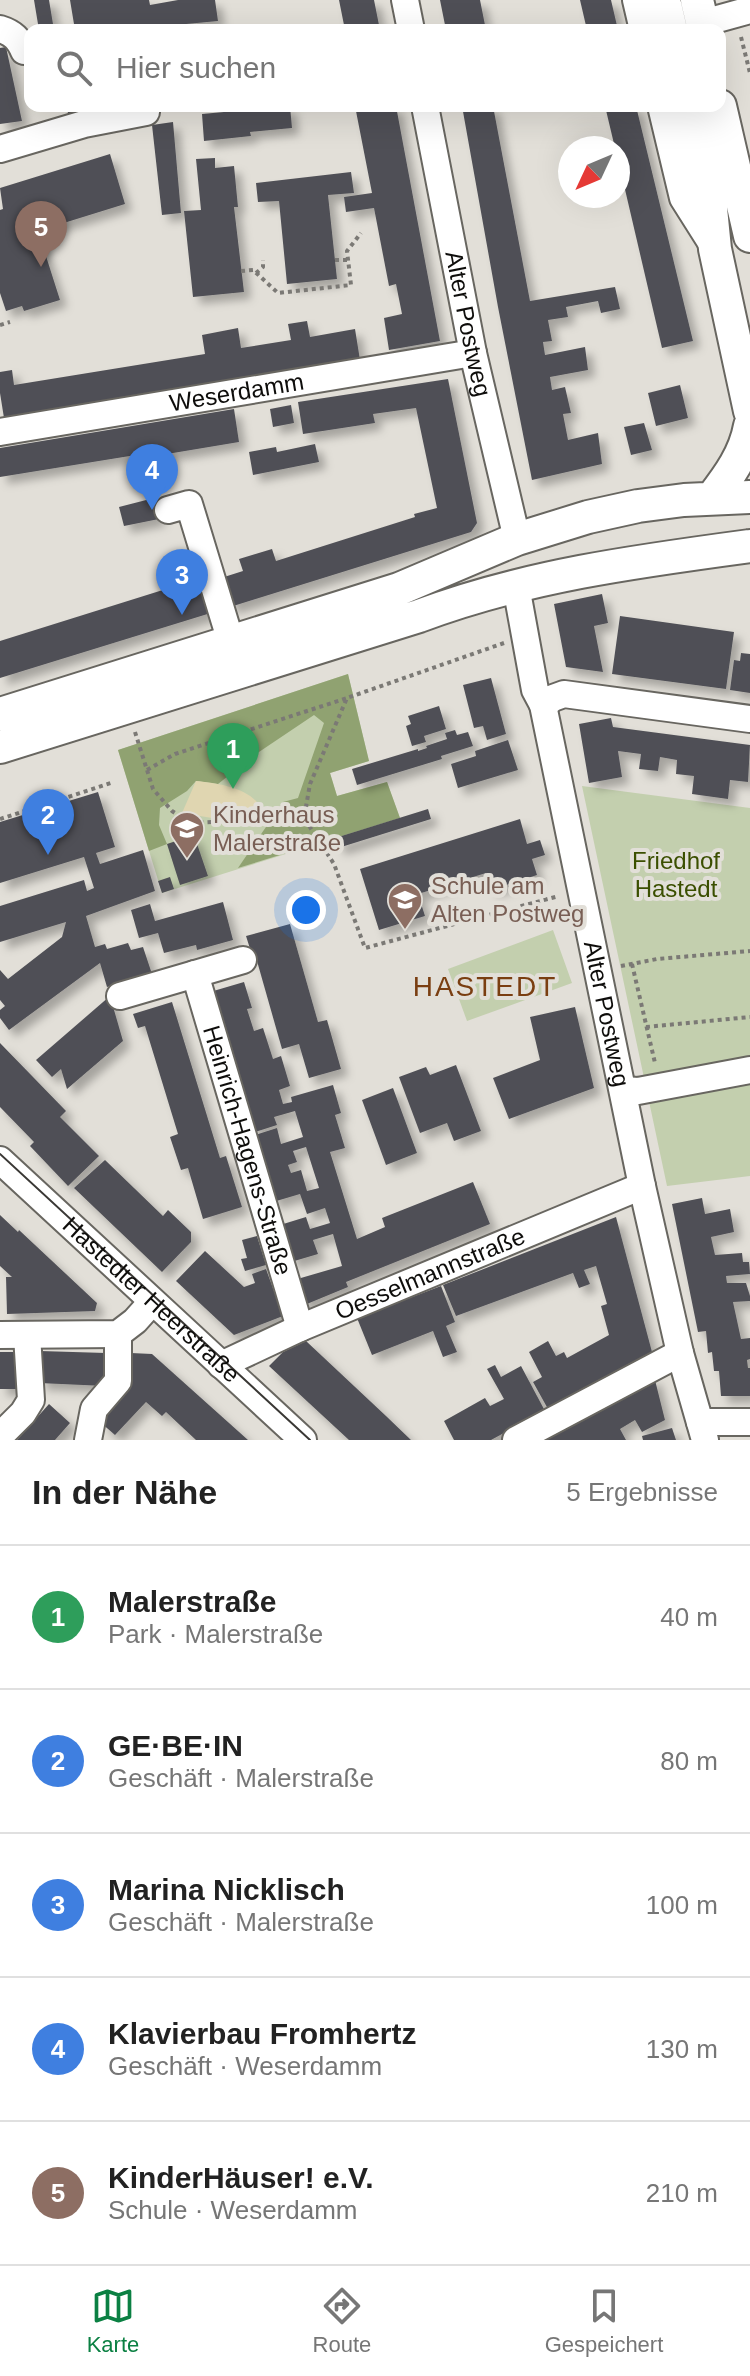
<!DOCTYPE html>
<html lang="de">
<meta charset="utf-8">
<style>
:root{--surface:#fff;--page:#f2f2f2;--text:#222;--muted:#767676;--line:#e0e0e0;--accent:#0b8043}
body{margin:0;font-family:Helvetica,sans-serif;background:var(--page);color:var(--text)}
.compass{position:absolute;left:558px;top:136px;width:72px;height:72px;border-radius:50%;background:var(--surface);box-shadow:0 8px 32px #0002;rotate:226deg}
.you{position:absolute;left:306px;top:910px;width:28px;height:28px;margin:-20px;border:6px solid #fff;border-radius:50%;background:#1a73e8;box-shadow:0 0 0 12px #1a73e833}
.badge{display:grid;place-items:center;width:52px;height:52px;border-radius:50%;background:var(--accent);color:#fff;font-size:26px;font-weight:700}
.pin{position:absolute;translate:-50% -66px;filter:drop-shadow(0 2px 4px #0008)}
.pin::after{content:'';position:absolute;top:42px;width:28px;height:24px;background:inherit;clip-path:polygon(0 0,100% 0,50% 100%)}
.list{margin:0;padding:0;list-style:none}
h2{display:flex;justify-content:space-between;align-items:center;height:104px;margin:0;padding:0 32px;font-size:34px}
h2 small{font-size:26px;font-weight:400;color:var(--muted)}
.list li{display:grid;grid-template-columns:52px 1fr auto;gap:24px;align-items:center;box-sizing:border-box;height:144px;padding:0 32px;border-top:2px solid var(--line)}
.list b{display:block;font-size:30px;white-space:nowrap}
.list p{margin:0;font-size:26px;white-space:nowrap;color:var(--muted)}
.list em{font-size:26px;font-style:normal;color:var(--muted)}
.icon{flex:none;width:44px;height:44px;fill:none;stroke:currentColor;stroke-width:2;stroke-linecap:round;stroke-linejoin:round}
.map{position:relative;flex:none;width:750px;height:1440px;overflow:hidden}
.search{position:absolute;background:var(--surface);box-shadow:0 8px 32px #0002;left:24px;right:24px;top:24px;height:88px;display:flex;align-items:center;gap:20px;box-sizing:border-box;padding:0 28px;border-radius:16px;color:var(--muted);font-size:30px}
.sheet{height:824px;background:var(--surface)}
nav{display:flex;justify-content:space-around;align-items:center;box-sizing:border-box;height:112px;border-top:2px solid var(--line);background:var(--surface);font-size:22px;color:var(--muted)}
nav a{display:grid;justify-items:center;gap:4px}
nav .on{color:var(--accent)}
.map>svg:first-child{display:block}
.green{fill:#c3cfae}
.forest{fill:#90a271}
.sand{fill:#e0d6b1}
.building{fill:#505056;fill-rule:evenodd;filter:url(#shadow)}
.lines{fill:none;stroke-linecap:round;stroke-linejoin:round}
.minor-casing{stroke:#686660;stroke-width:30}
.major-casing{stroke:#686660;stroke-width:36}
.path{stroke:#7b7975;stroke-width:4;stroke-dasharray:4 4;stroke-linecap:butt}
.minor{stroke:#fff;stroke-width:26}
.major{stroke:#fff;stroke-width:32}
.tram{stroke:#3a3835;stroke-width:2}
.labels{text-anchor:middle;stroke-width:8;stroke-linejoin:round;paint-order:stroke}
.street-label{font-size:24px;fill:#0e0d0b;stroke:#e2dfd8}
.education-label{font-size:24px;fill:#785e54;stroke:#e2dfd8;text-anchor:start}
.park-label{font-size:24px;fill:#3b4f00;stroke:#e2dfd8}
.quarter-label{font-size:28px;letter-spacing:2px;fill:#7a3e11;stroke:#e2dfd8}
</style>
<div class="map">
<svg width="750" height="1440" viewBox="0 0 750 1440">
<defs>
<filter id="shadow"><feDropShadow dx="7" dy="7" stdDeviation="4" flood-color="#0004"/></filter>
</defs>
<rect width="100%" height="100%" fill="#e2dfd8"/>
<path class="green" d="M348 674 369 761 330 773 337 796 387 782 400 818 162 893 118 750Z
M582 786 750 808V1176L667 1186Z
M553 930 572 983 467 1021 448 969Z"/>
<path class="forest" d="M348 674 369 761 330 773 337 796 387 782 400 818 238 868 283 802 298 798 324 723 314 715 256 754 218 784 196 781 187 791 160 808 159 825 167 844 149 851 118 750Z"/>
<path class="sand" d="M196 781C218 783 260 789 263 816L244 815 212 818 182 813Z"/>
<path class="building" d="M34 0H49L54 30H39Z
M70 0H149L150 5 178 0H215L218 21 123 30H75Z
M339 0H374L380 30H345Z
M440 0H480L486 30H446Z
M580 0H611L618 30H587Z
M6 47 22 121 0 124V48Z
M67 106H111V108L68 114Z
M290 106 292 128 250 132 251 136 204 141 202 114Z
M355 106H396L440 341 389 350 384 318 402 314 396 284 389 286 374 208 346 212 344 197 372 193Z
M462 106H493L530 301 615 287 620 309 601 313 598 301 566 307 568 317 548 320 552 341 543 342 545 355 585 347 588 370 550 377 552 390 565 387 571 413 563 414 568 440 598 433 602 464 532 480 498 307Z
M605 106H636L693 341 662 348 620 168 618 148H615Z
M173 122 181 213 162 215 152 125Z
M110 154 125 204 38 231 60 300 24 311 22 306 6 311 0 293V210L3 209 0 188Z
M215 158V168L234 166 238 207H234L244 292 193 297 184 211 201 210 196 159Z
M351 172 354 193 328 195 337 279 287 284 279 201 258 202 256 183Z
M307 321 310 337 355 329 360 360 4 418 0 393V372L12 370 14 385 205 354 202 335 238 328 241 348 291 340 288 324Z
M448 379 477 523 471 532 230 607 221 578 243 571 239 559 272 549 276 561 415 517 414 514 437 508 416 408 373 414 375 423 303 434 298 402Z
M680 385 688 418 656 426 648 393Z
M291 405 294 423 273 427 270 409Z
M234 409 239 442 137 459 136 455 0 477V448Z
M644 423 652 450 631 455 624 427Z
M315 444 319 462 253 475 249 452 276 447 277 452Z
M154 498 159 519 124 526 119 507Z
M205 582 214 612 0 678V641L182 584 184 589Z
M602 594 608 623 594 626 603 672 566 667 554 604Z
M620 616 734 632 726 689 612 674Z
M741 653 750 654V693L730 690 734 660 740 661Z
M491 678 506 734 487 740 483 726 474 728 463 685Z
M439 706 446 729 424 736 426 742 412 746 406 726 411 724 408 716Z
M611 718 613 727 750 745 748 782 730 780 728 799 692 794 694 776 676 774 677 760 660 757 658 771 639 769 641 754 618 751 622 777 589 783 579 724Z
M455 730 457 735 468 732 473 746 441 756 442 759 357 785 352 769 418 749V751L427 748 426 746 447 739 445 733Z
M508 740 518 770 458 788 451 764 476 756 475 751Z
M98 792 115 847 96 853 100 864 143 850 155 891 86 916 95 947 105 944 107 949 128 943 131 950 143 947 152 974 107 987 100 963 9 1030 0 1018V1010L5 1006 0 1000V970L8 979 62 937 66 922 0 942V906L84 880 87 891 94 888 84 857 0 883V822Z
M428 809 431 819 338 848 335 838Z
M520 819 527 844 540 840 545 855 532 859 537 875 491 890 486 873 418 894 425 916 379 930 360 869Z
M194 835 208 876 180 885 167 844Z
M170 877 174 889 162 893 158 881Z
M223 902 233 940 197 950 196 945 164 953 158 933 139 938 131 910 150 904 155 921Z
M290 924 318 1022 327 1020 341 1069 309 1078 299 1044 282 1049 255 954 252 955 246 936Z
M244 982 252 1008 247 1009 254 1031 263 1028 273 1059 281 1056 290 1086 279 1090 283 1104 292 1102 291 1097 333 1085 341 1113 335 1115 345 1148 330 1152 357 1239 385 1227 382 1218 473 1182 490 1224 346 1282 348 1287 302 1306 294 1280 342 1266 333 1234 313 1240 318 1254 291 1262 280 1225 306 1217 310 1229 330 1223 325 1208 307 1214 300 1194 273 1202 252 1136 277 1128 281 1144 303 1137 295 1111 274 1117 277 1125 252 1133 210 992ZM306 1147 319 1188 307 1191 301 1170 291 1173 288 1165 297 1162 293 1151Z
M110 996 123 1041 67 1089 61 1069 52 1077 36 1060Z
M172 1002 220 1158 226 1156 242 1207 203 1219 188 1168 181 1170 170 1137 178 1134 145 1026 138 1028 133 1014Z
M575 1007 594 1088 509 1119 493 1078 540 1060 530 1017Z
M0 1043 66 1111 60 1117 99 1156 68 1186 30 1146 34 1142 0 1107Z
M456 1065 481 1131 454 1141 447 1123 420 1133 399 1077 426 1067 430 1075Z
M393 1088 417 1153 386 1165 362 1100Z
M105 1160 163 1216 168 1210 191 1232V1242L162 1272 74 1188Z
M702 1198 705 1214 730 1209 734 1232 711 1237 715 1255 742 1253 743 1262H749L750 1274 726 1276 727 1283H746L750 1296V1301L733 1302 741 1339 750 1338V1359L747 1360 748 1368H750V1396H721L719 1371H714L712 1352 708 1353 706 1331 698 1332 672 1204Z
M0 1215 18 1232 19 1230 97 1303 95 1311 7 1314 6 1277H12L0 1266Z
M616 1217 652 1352 548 1409 533 1382 542 1377 529 1352 548 1341 556 1356 564 1352 567 1358 609 1335 601 1306 607 1304 596 1266 584 1270 590 1284 579 1288 573 1273 456 1316 443 1285Z
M257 1236 266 1265 245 1271 241 1259 247 1258 242 1240Z
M205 1251 244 1287 255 1283 252 1274 266 1269 283 1316 234 1335 176 1281Z
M441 1286 455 1322 446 1326 457 1352 443 1357 433 1331 372 1355 357 1318Z
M306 1341 386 1416 411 1440H349L269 1366 283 1352Z
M40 1351 106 1353 105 1386 39 1383Z
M0 1352H18L17 1389H0Z
M131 1353 152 1354 248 1440H196L166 1412 162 1416 146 1402 115 1435 100 1422 130 1389Z
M495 1365 501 1377 521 1366 545 1411 491 1440H454L444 1421 485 1398 490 1406 504 1399 487 1369Z
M654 1376 665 1420 642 1432 635 1420 620 1429 626 1440H539Z
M49 1404 70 1423 55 1440H17Z
M672 1428 676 1440H643L642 1436Z"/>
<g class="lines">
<defs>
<g id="minor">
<path d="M405 0 411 30"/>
<path d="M636 0 643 30"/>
<path d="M703 23 750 10"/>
<path d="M0 29C13 33 19 39 24 51"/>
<path id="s1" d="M425 106 473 353 517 539"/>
<path d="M661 106 683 198 714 247"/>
<path d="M0 149 84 124 146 112"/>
<path id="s2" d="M0 432 473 353"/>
<path d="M168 510 189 504 231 642"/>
<path id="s3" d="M516 586 535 690 543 705 642 1186 680 1353 705 1440"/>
<path d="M543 705 553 698 564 694 750 719"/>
<path id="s4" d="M195 974 300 1328"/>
<path d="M120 996 243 960"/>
<path d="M623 1090 638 1091 750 1070"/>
<path id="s5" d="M0 1160 303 1440"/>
<path d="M0 1335 118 1334 135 1321 152 1302"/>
<path id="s6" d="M221 1365 300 1328 642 1186"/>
<path d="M700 1422H750"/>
<path d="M0 1436 23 1413 31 1400 27 1335"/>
<path d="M88 1440 94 1409 118 1381V1334"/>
<path d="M516 1440 680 1353"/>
</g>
<path id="major" d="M664 0 671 30
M697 0 704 30
M689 106 709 188 715 249 750 411
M720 106 750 236
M712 498C729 476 745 454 750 426
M0 714 399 589 517 539 588 517 638 506 684 500 750 497
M0 747 419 616C525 576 638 561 750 546"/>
</defs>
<use href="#minor" class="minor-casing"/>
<use href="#major" class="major-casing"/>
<path class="path" d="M741 37 750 73
M335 260H348
M241 271 253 270 278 293 351 285 347 251 361 233
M256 273 263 267V260
M0 325 10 322
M504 643 347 698 310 784 304 818 334 864 365 948 559 896
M135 732 153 789 172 811 190 823 304 818
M147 770 175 754 347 698
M0 819 111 783
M632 964 655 1063
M621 966 657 959 750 951
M646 1027 750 1017"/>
<use href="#minor" class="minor"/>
<use href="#major" class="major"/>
<path class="tram" d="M0 1154 310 1440"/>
</g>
<defs>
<symbol id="school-pin" viewBox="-11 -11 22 30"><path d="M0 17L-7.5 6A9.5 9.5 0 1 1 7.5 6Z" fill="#8d6e63" stroke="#e2dfd8"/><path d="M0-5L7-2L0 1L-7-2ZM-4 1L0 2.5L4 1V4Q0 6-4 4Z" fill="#fff"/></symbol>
</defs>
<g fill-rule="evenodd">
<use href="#school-pin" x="167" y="809" width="40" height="54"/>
<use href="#school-pin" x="385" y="880" width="40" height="54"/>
</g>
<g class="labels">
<g class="street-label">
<text dy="8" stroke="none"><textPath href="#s1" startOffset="222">Alter Postweg</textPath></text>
<text dy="8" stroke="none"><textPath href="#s2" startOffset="240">Weserdamm</textPath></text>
<text dy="8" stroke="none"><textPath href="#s3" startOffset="438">Alter Postweg</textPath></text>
<text dy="8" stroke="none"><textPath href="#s4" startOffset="184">Heinrich-Hagens-Straße</textPath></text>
<text dy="8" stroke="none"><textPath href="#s6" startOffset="228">Oesselmannstraße</textPath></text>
<text dy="8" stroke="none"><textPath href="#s5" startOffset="206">Hastedter Heerstraße</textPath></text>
</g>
<g class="education-label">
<text x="213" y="823">Kinderhaus<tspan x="213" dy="28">Malerstraße</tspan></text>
<text x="431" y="894">Schule am<tspan x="431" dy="28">Alten Postweg</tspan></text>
</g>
<g class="park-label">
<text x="676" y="869">Friedhof<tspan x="676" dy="28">Hastedt</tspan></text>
</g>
<g class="quarter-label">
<text x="485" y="996">HASTEDT</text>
</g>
</g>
</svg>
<svg class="compass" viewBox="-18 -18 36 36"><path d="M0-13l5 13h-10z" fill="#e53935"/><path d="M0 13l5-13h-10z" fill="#767676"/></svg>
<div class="you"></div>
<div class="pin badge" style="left:233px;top:789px;background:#2e9e5b">1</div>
<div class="pin badge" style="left:48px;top:855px;background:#3f7fe0">2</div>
<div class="pin badge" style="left:182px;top:615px;background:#3f7fe0">3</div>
<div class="pin badge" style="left:152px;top:510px;background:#3f7fe0">4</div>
<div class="pin badge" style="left:41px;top:267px;background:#8d6e63">5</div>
<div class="search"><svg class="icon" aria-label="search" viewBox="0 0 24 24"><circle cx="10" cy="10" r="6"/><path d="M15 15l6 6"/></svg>Hier suchen</div>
</div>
<section class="sheet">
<h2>In der Nähe<small>5 Ergebnisse</small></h2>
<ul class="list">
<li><span class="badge" style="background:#2e9e5b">1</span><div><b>Malerstraße</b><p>Park · Malerstraße</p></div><em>40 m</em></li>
<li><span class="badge" style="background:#3f7fe0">2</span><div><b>GE·BE·IN</b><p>Geschäft · Malerstraße</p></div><em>80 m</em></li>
<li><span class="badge" style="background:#3f7fe0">3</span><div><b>Marina Nicklisch</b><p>Geschäft · Malerstraße</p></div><em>100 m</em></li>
<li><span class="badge" style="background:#3f7fe0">4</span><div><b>Klavierbau Fromhertz</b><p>Geschäft · Weserdamm</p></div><em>130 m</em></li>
<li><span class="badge" style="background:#8d6e63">5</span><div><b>KinderHäuser! e.V.</b><p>Schule · Weserdamm</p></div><em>210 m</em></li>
</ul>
</section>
<nav>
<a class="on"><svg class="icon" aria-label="map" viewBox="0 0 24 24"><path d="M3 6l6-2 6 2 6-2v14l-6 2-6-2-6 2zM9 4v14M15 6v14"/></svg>Karte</a>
<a><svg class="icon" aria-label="directions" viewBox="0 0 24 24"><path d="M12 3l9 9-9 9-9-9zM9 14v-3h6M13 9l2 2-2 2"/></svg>Route</a>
<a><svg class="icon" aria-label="saved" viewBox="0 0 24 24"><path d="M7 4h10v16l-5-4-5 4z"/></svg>Gespeichert</a>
</nav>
